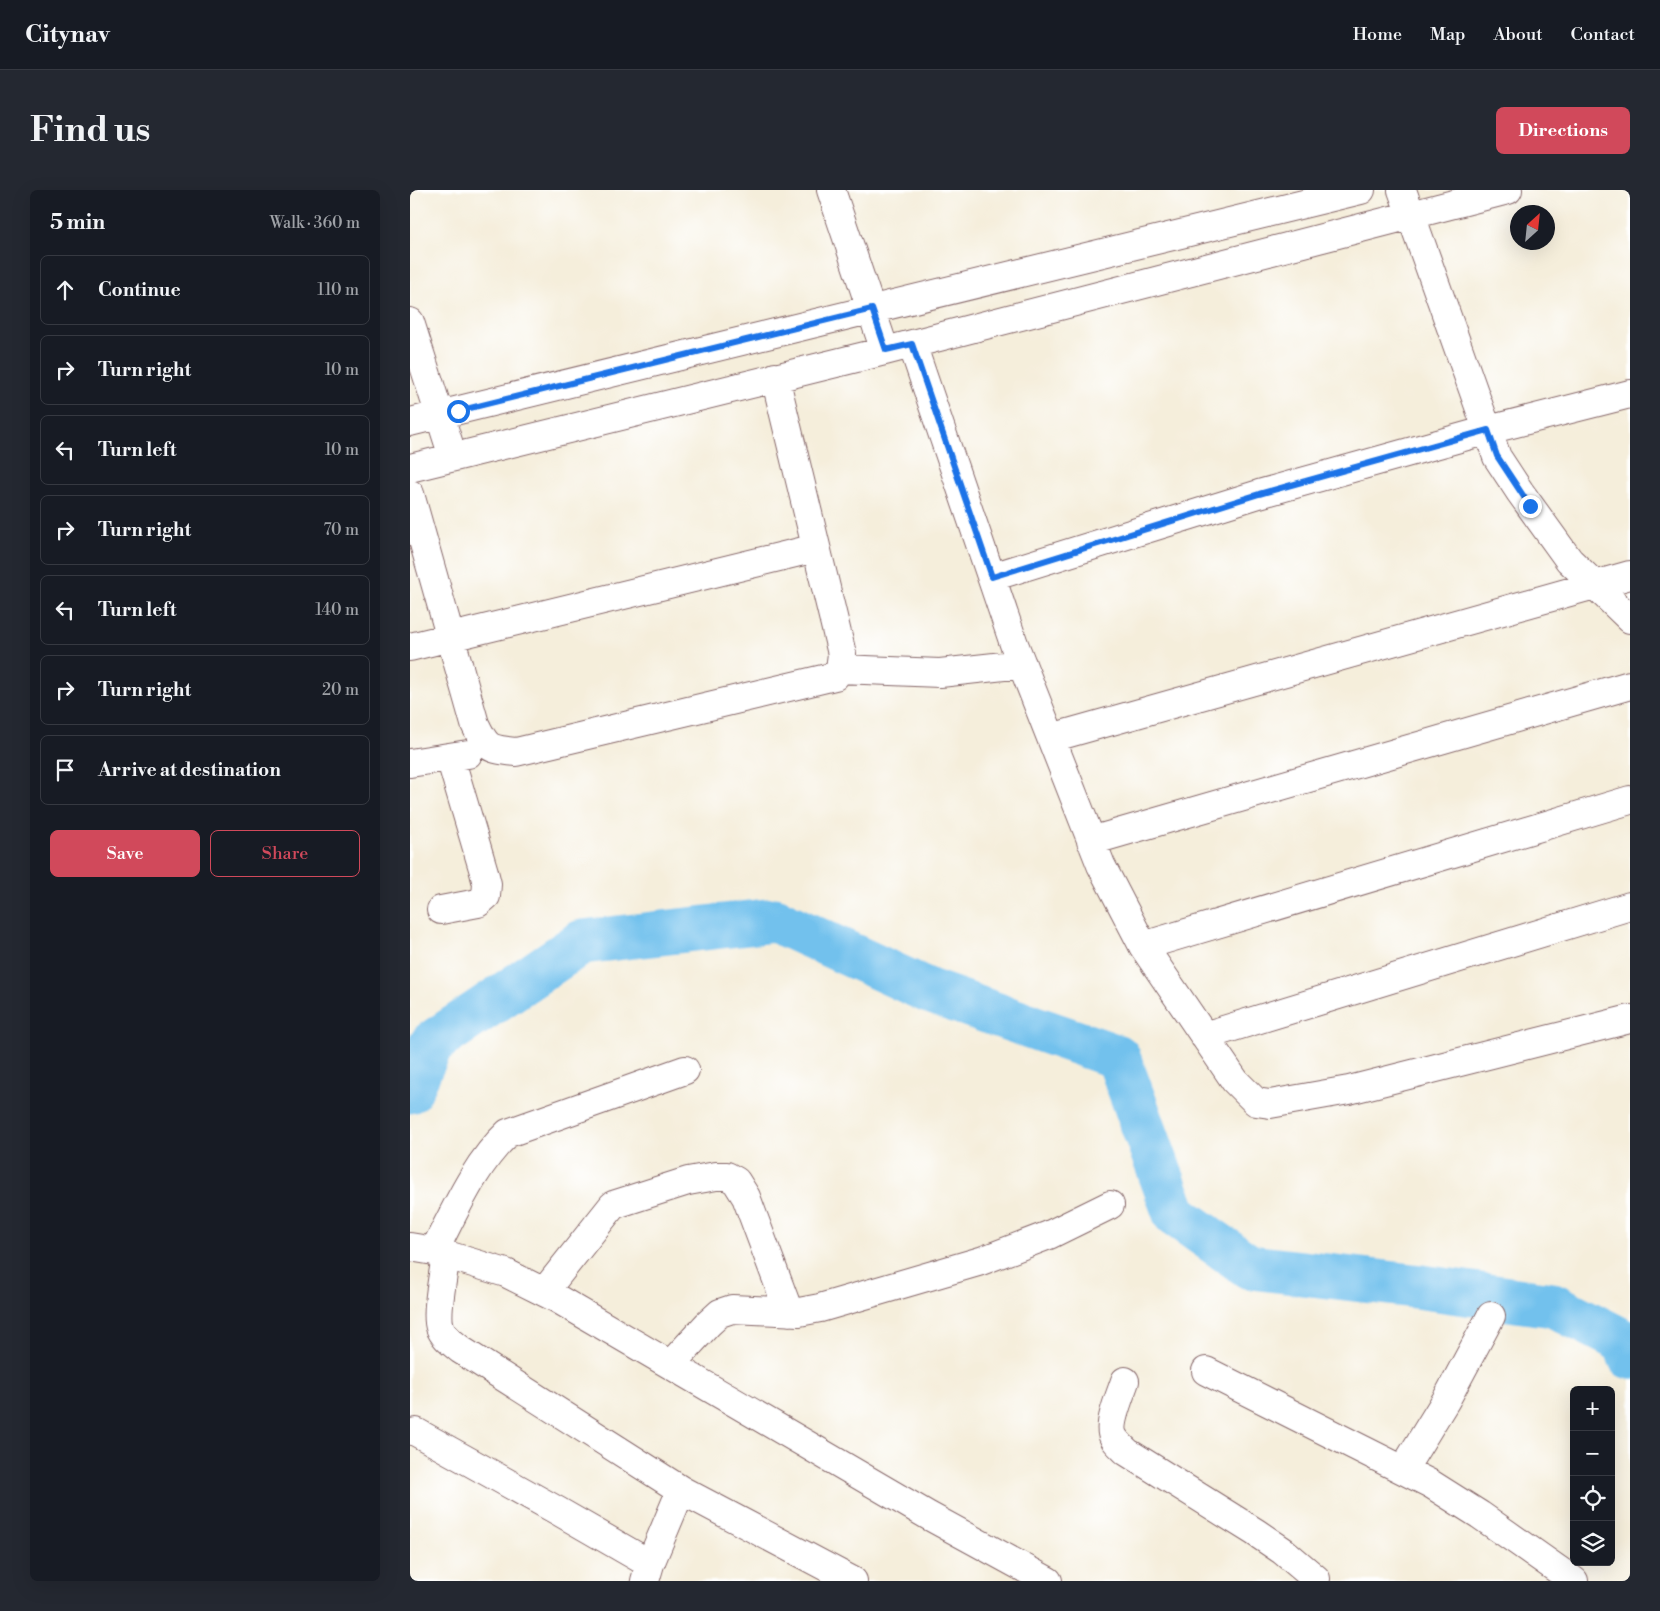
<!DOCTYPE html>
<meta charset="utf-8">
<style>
:root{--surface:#171b24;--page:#242831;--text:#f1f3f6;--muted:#9ea1a6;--line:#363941;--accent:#d1495b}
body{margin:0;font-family:"Libre Bodoni",serif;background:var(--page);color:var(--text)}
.controls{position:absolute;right:15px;bottom:15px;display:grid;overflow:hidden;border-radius:8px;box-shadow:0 5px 20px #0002}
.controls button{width:45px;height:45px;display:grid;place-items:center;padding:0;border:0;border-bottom:1px solid var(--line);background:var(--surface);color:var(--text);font:25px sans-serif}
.compass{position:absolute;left:1100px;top:15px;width:45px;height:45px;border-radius:50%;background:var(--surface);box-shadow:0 5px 20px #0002;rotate:27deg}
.stop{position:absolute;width:15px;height:15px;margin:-11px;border:4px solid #1a73e8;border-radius:50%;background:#fff}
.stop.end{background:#1a73e8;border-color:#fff;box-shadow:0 1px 5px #0008}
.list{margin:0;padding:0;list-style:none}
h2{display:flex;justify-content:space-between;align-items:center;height:65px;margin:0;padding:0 20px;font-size:21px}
h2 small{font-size:16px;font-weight:400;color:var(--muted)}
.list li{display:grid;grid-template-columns:32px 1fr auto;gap:15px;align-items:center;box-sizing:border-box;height:70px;margin:0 10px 10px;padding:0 10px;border:1px solid var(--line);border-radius:8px}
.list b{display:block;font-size:19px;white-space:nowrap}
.list em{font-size:16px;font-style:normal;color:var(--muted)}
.actions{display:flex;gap:10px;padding:15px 20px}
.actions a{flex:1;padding:11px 0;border:1px solid var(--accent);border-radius:8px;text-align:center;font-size:18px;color:var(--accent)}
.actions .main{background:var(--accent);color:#fff}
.icon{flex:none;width:28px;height:28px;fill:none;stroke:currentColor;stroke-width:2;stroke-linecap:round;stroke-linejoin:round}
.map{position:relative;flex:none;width:1220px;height:1391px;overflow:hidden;border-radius:8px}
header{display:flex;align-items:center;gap:30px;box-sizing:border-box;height:70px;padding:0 25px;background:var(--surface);border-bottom:1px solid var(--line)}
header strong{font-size:24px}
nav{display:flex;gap:28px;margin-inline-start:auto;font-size:18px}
.intro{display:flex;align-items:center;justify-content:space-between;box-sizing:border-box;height:120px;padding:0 30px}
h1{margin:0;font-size:35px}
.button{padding:12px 22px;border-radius:8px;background:var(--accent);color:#fff;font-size:18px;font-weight:700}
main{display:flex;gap:30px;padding:0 30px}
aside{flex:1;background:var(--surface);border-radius:8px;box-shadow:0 5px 20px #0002}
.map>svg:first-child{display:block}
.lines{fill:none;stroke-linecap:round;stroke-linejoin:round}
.river{stroke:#72c1ed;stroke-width:45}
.minor-casing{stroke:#866769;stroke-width:30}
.minor{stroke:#fff;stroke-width:28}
.route{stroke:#1a73e8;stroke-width:6}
</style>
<header>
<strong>Citynav</strong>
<nav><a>Home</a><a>Map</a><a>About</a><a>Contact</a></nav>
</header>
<div class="intro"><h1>Find us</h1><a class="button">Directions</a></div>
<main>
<aside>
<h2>5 min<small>Walk · 360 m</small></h2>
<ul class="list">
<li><svg class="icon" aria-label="ahead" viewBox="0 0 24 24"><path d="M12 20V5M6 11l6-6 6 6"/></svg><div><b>Continue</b></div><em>110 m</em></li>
<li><svg class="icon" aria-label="right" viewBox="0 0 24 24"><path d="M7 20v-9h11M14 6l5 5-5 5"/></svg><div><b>Turn right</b></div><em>10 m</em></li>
<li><svg class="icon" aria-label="left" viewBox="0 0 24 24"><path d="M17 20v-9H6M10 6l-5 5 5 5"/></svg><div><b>Turn left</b></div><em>10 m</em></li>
<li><svg class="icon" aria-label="right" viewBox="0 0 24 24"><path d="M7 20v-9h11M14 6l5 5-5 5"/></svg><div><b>Turn right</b></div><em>70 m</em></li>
<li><svg class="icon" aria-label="left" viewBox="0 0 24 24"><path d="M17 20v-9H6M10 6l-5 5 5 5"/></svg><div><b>Turn left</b></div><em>140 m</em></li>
<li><svg class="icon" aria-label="right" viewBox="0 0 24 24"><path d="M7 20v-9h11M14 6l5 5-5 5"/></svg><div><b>Turn right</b></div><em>20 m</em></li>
<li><svg class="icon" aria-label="arrive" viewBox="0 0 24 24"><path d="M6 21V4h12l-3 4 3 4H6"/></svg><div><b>Arrive at destination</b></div></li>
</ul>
<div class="actions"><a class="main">Save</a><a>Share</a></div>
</aside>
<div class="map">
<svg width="1220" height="1391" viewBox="0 0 1220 1391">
<rect width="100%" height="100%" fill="#fff"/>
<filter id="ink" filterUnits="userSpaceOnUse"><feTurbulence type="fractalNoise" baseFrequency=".02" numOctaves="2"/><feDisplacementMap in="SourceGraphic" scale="10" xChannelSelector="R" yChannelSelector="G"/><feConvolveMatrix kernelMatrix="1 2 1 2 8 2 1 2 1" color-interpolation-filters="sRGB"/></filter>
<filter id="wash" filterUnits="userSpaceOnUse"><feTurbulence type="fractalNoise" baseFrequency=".0096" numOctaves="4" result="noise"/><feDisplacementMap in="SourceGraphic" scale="20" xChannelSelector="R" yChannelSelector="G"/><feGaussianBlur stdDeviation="1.12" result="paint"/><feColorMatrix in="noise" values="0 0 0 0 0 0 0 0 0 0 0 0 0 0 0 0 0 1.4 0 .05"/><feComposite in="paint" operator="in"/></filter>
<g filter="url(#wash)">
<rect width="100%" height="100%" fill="#f5eedb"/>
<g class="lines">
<path class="river" d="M0 901 22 853 172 752 365 730 519 801 708 867 765 1024 840 1077 1012 1097 1143 1115 1215 1152 1220 1167"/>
</g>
</g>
<g filter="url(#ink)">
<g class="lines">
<defs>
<path id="minor" d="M421 0 475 161
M992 0 1087 267 1110 302 1159 370 1220 429
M0 132 43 267
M502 154 604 454 691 675 733 756 825 891 846 912 860 914 939 900 1220 829
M0 232 951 0
M0 278 475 161 1098 0
M0 304 65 534C77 559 79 559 106 562L425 486 430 479 432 464 365 187
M582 387 849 304 1078 240 1220 204
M0 457 406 358
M430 479 530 483 612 474
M641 548 1220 385
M0 573 58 564
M681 651 1220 495
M31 720 68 713 76 706 77 694 74 682 40 567
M733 756 1220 610
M794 846 1220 716
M0 1057 24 1061 96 1083 146 1108 519 1326 638 1391
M24 1061C45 1021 64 975 98 943L275 880
M36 1065C34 1081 25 1124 30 1137 33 1147 44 1154 51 1160L271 1300 443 1391
M134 1102 203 1015 278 991 306 986H317L326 991 336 1007 379 1122
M261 1174 298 1134 310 1123 322 1119 389 1122 410 1118 571 1071 639 1045 700 1015
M796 1181 1021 1294 1070 1325 1164 1391
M715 1191C711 1203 699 1231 702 1243 704 1251 711 1256 717 1262L845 1342 873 1361 906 1389
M6 1242 148 1321 240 1374
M993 1280 1036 1210 1081 1126
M235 1391 240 1374 271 1300"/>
</defs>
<use href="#minor" class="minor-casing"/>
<use href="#minor" class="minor"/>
</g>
</g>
<g class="lines" filter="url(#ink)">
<path class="route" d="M48 221 462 119 476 160 502 154 582 387 849 304 1078 240 1087 266 1120 316"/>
</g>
</svg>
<div class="controls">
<button>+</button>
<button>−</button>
<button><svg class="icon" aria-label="locate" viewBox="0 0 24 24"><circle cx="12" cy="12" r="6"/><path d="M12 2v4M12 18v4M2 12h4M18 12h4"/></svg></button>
<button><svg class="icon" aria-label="layers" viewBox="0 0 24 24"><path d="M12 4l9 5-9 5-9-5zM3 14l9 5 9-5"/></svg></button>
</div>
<svg class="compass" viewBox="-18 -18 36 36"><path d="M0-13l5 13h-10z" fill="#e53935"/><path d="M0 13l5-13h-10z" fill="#9ea1a6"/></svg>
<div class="stop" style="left:48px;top:221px"></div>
<div class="stop end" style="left:1120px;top:316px"></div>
</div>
</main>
